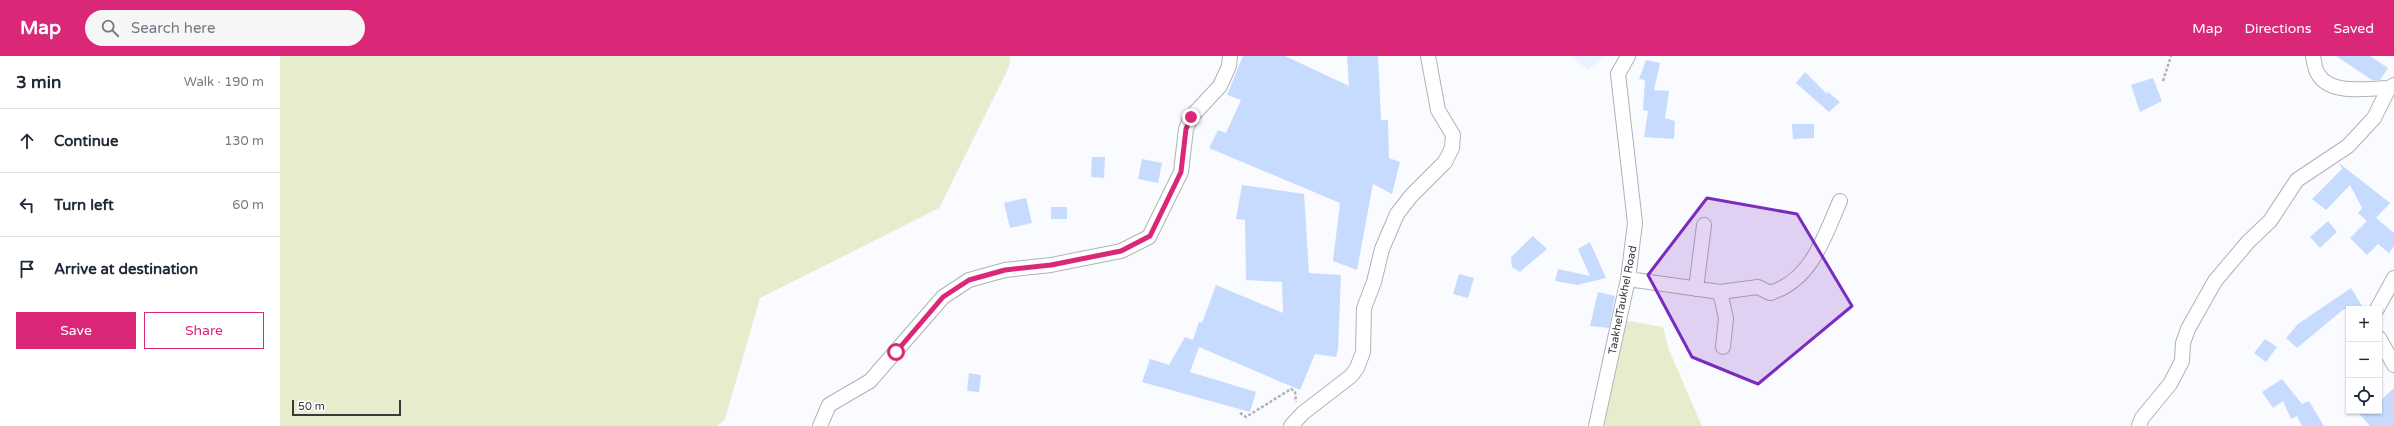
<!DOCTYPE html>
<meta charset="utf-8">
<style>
:root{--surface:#fff;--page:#f6f6f7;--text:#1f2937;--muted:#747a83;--line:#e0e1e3;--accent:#db2777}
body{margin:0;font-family:"Varela Round",sans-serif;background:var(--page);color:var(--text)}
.controls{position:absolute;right:12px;bottom:12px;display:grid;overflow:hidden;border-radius:0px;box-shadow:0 1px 3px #0004}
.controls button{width:36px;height:36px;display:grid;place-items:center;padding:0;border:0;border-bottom:1px solid var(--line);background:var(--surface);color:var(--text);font:20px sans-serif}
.scale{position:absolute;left:12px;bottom:10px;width:109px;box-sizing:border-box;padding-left:4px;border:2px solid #37393b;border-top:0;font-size:11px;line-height:14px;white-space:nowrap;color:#37393b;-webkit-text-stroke:3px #fff;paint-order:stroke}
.stop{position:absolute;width:12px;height:12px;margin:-9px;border:3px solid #db2777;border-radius:50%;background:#fff}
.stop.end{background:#db2777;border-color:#fff;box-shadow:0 1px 4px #0008}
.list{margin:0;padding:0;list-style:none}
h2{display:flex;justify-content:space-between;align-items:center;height:52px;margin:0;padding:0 16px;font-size:17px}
h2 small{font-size:13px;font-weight:400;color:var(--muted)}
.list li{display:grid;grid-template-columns:26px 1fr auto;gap:12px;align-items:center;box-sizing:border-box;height:64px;padding:0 16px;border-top:1px solid var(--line)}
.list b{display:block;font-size:15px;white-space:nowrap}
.list em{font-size:13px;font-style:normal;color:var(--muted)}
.actions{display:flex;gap:8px;padding:12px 16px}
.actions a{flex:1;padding:9px 0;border:1px solid var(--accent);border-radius:0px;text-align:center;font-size:14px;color:var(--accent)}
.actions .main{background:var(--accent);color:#fff}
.icon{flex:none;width:22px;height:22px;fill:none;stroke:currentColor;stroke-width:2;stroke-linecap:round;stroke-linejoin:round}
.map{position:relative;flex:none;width:2114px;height:370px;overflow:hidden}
header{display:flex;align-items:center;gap:24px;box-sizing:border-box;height:56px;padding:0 20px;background:var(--accent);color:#fff}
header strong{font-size:19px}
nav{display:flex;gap:22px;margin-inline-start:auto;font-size:14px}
.search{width:280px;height:36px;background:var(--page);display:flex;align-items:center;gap:10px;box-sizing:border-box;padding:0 14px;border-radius:22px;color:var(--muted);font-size:15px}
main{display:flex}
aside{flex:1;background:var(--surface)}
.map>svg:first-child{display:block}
.built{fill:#eaf2ff}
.green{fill:#e5edcd}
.building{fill:#c6dbfe}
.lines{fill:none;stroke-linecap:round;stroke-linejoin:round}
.minor-casing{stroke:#afb3b8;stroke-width:16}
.path{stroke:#afb1b5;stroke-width:2.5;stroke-dasharray:3 2;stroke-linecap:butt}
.minor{stroke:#fff;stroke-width:14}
.route{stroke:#db2777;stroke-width:5}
.marked{fill:#7b2cbf;fill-opacity:0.2;stroke:#7b2cbf;stroke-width:3;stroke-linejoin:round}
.labels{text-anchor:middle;stroke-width:3.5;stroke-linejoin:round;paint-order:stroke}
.street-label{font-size:11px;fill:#37393b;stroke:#fff}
</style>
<header>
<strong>Map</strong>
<div class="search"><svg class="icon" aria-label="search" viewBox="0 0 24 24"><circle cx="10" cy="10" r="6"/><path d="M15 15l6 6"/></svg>Search here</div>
<nav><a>Map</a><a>Directions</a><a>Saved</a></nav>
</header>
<main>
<aside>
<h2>3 min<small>Walk · 190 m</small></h2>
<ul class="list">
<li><svg class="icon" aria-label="ahead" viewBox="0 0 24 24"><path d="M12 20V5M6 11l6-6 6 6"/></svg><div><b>Continue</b></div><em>130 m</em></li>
<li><svg class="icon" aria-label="left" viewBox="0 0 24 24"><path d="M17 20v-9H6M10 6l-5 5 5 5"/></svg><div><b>Turn left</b></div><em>60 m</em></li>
<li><svg class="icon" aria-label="arrive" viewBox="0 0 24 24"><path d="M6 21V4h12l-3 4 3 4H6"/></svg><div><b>Arrive at destination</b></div></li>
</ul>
<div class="actions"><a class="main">Save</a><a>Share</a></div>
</aside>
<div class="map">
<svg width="2114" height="370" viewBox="0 0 2114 370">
<rect width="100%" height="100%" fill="#f9fbff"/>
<path class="built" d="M1291 0H1325L1308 14Z"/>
<path class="green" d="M0 0H730L729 11 659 152 480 242 445 363 437 370H0Z
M1343 264 1383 271 1389 294 1422 370H1320Z"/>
<path class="building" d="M963 0H1005L1069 30 1067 0H1098L1101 64H1108L1109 102 1120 106 1112 138 1093 128 1077 214 1053 205 1060 147 929 92 938 74 946 77 961 44 947 39Z
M2056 0H2090L2108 12 2100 24H2092Z
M1366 4 1380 7 1374 34 1389 35 1385 62 1395 65 1394 83 1364 81 1368 55 1363 54 1365 24 1359 23Z
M1525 16 1547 38 1548 36 1560 46 1549 56 1516 27Z
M1873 22 1882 45 1860 56 1851 29Z
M1512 68H1534V82L1513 83Z
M812 101H825L824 122 811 121Z
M862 103 882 107 878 127 858 123Z
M2059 107 2110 147 2096 162 2114 177V190L2109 197 2098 188 2087 199 2070 182 2087 165 2078 157 2082 152 2070 129 2046 154 2032 143 2062 113Z
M962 129 1024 138 1029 217 1061 219 1058 293 1056 301 1035 298 1020 334 919 291 910 316 976 336 970 356 862 326 870 303 889 309 905 281 913 284 919 266 922 267 936 229 1003 257 1002 226 966 224 965 164 956 163Z
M746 142 752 167 730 172 724 147Z
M771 151H787V163H771Z
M2048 165 2057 176 2040 192 2030 181Z
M1253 180 1267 193 1240 216 1232 211 1231 201Z
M1310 186 1326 222 1297 229 1275 225 1278 213 1310 220 1298 193Z
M1179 218 1194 222 1188 242 1173 238Z
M2071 232 2084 253H2064L2017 292 2006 282 2018 268Z
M1318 236 1335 240 1329 272 1310 270Z
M1985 283 1997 291 1986 306 1974 297Z
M689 317 701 319 699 336 687 335Z
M2002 323 2022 348 2029 345 2044 370H2022L2017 360 2011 363 2003 345 1993 352 1982 336Z
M2114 332V370H2090L2077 355H2099V346Z"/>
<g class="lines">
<defs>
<path id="minor" d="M2033 0C2034 5 2035 14 2038 18 2051 40 2088 32 2109 32L2114 29
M1348 223 1440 236 1478 231 1490 237C1532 224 1544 181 1560 145
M1416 233 1424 169
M1440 236 1446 262 1443 291
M2097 253 2114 222
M2099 282 2114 309
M540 370 549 349 590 325 663 241 689 224 725 214 771 209 841 195 869 181 901 116 906 73 911 61 940 30 949 10 950 0
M1011 370 1023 357 1071 320 1077 312 1083 296 1084 252 1094 226 1102 193 1117 158 1131 140 1165 106 1172 92 1173 79 1158 54 1148 0
M1316 370 1348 223 1355 167 1338 18 1348 0
M1859 370 1862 362 1890 328 1902 305 1903 287 1908 273 1935 225 1968 186 1990 165 2017 124 2068 90 2094 62 2109 32"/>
</defs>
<use href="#minor" class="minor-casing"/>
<path class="path" d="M1883 25 1891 0
M960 357 966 361 1011 333 1015 335 1016 346"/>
<use href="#minor" class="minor"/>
</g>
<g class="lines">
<path class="route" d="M616 296 663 241 689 224 725 214 771 209 841 195 870 180 901 116 906 73 911 61"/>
</g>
<path class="marked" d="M1427 142 1517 158 1572 250 1478 328 1412 301 1368 219Z"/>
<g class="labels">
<g class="street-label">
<text transform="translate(1342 244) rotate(-79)" y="4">TaakhelTaukhel Road</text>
</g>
</g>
</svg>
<div class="controls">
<button>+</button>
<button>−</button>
<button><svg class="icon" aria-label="locate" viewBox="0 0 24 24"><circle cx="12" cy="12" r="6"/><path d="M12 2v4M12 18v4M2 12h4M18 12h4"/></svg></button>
</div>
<div class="scale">50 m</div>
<div class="stop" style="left:616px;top:296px"></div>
<div class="stop end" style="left:911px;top:61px"></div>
</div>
</main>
